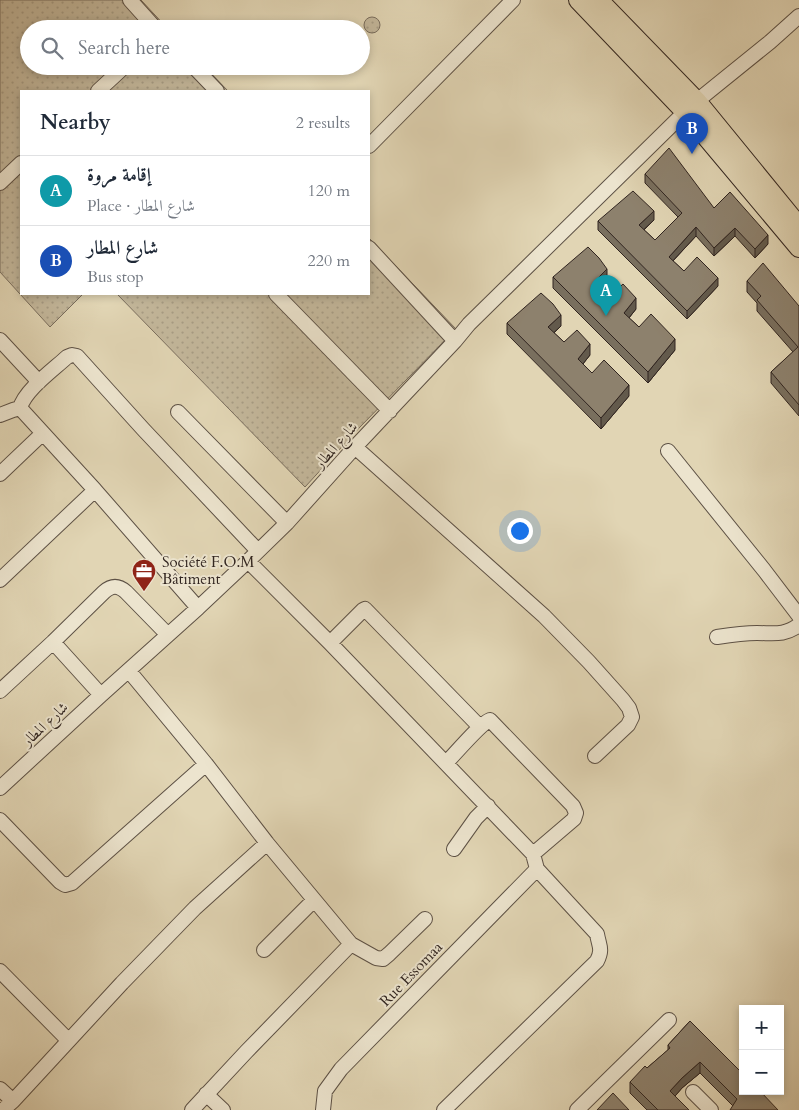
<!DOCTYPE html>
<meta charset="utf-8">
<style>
:root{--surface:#fff;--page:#f6f6f7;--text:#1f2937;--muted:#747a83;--line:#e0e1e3;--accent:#7c3aed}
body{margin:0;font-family:Cardo,Amiri,serif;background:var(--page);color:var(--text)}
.controls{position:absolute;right:15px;bottom:15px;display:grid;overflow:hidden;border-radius:0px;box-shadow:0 2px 8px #0003}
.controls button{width:45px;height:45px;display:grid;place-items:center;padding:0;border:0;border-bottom:1px solid var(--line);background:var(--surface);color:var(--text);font:25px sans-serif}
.you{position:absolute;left:519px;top:530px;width:18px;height:18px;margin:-12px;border:4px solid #fff;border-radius:50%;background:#1a73e8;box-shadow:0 0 0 8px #1a73e833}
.badge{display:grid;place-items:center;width:32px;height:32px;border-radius:50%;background:var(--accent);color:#fff;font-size:16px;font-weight:700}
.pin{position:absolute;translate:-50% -41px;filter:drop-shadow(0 1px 2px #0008)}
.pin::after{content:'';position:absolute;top:26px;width:18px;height:15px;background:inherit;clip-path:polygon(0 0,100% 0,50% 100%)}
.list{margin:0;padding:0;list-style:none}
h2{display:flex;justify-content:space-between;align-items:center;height:65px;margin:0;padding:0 20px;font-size:21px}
h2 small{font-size:16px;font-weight:400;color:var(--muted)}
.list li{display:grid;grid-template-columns:32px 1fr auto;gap:15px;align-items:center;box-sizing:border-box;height:70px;padding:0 20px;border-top:1px solid var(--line)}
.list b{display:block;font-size:19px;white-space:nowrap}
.list p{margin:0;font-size:16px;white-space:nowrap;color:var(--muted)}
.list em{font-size:16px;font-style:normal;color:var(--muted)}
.icon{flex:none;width:28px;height:28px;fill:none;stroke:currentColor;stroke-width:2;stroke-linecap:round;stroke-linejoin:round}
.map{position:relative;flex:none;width:799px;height:1110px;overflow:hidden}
.search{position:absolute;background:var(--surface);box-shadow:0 2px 8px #0003;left:20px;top:20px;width:350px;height:55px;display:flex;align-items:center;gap:12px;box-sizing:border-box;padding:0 18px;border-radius:28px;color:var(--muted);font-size:19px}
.panel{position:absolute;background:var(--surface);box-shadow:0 2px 8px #0003;left:20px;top:90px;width:350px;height:205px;border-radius:0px}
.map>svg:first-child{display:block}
.grass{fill:url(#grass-dots);stroke:#7a6e5e}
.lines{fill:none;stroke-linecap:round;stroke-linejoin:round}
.minor-casing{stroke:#5d5145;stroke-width:16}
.major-casing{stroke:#312520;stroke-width:20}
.minor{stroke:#ece4ce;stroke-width:14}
.major{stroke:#e1d5b4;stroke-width:18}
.wall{fill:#796f5e;stroke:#312520}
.shaded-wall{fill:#635a4c;stroke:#312520}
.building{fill:#8d816d;stroke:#312520}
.labels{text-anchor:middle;stroke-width:4;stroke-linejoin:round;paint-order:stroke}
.street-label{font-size:15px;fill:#312520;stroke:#ece4ce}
.poi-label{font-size:15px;fill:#312520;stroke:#ece4ce;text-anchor:start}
</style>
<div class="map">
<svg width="799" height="1110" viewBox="0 0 799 1110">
<defs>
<pattern id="grass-dots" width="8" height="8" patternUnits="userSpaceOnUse" patternTransform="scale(1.25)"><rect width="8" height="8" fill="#c3b79b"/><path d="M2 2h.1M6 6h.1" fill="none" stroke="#a89d85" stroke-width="1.8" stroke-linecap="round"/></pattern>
</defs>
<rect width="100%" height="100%" fill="#e1d5b4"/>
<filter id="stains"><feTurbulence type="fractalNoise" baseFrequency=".004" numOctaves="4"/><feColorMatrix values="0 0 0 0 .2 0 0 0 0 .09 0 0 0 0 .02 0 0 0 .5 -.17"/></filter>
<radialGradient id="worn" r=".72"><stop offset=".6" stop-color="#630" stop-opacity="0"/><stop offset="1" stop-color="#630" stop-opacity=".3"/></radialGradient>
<path class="grass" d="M0 0H141L168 29H29V66H204L228 91H21V294H83L50 327 0 272Z
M364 25a8 8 0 1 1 16 0a8 8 0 1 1-16 0Z
M369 238 456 329 360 427 305 487 117 294H369Z"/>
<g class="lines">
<defs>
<path id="minor" d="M130 0 156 29
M193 66 217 91
M98 91 125 66
M697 101 770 42 799 16
M369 146 513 0
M0 183 21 163
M369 248 455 341
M276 294 390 411
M0 340 39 382
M20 408C25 390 53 370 67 357L72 355 77 356 143 429 258 551
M20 408 95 490 198 608
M178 412 287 523
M0 415 13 410 20 408
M355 447 544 616 589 662 623 700 629 708 632 717 628 725 595 756
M668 451 764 570 799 616
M0 474 43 433
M248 561 330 643 533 854 537 869 597 934C599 946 603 949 597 961L444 1110
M0 580 95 490
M717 637C730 635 744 633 757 633 774 633 784 636 799 625
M53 642 101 695
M330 643 363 610 365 609 480 727
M129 671 206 764 267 843 351 944 246 1052 192 1110
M0 691 53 642 104 592C112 585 118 585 126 592L168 635
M446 763C455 754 481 723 490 720L573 806 576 813 574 819 533 854
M0 788 101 695 198 608 248 561 287 523 355 447 455 341 469 324 685 112
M0 820 60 882 65 885 72 883 206 764
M454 849 476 818 488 806
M351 944 376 958 383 959 389 954 425 919
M264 950 314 900
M0 971 68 1040
M0 1089 13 1101
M693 1092 711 1110
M206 1094 223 1110
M3 1110 13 1101 122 983 195 908 267 843
M323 1110 325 1091 341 1069 537 869
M577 1110 669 1020"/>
<path id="major" d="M578 0 685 112 799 248
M599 0 697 101 799 226"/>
</defs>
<use href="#minor" class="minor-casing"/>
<use href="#major" class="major-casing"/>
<use href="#minor" class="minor"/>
<use href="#major" class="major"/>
</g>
<path class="wall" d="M645 174 714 208 768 244 755 258 735 236 714 256 696 236 673 261 684 271 718 286 687 319 598 230V221L654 220 644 230 655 240 678 217 645 183Z
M553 277 607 280 600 286 610 296 636 309 629 318 639 327 675 350 648 383 553 288Z
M747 281 799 306V416L771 383V372L793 352 757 311V303L747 292Z
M507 323 561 326 554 333 564 342 590 355 583 364 592 373 629 396 601 429 507 334Z
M690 1021 743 1091 733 1106 700 1073 682 1088 675 1096 689 1110H647L630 1093V1082L647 1068 668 1050V1045Z"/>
<path class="shaded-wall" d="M654 211V220L639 234V225Z
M696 227V236L669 265V257Z
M735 228V236L714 256V248Z
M768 235V244L755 258V249Z
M607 269V280L595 292V281Z
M718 278V286L687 319V311Z
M636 298V309L624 324V313Z
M561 315V326L548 338V327Z
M675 339V350L648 383V372Z
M590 344V355L578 370V359Z
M629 385V396L601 429V418Z
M700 1062V1073L682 1088 670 1102V1091L682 1078Z"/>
<path class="building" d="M669 148 714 208 730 192 768 235 755 249 735 228 714 248 696 227 669 257 684 271 697 257 718 278 687 311 598 221 633 191 654 211 639 225 655 240 682 213 645 174Z
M588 247 599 258 607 269 595 281 610 296 623 284 636 298 624 313 639 327 651 314 675 339 648 372 553 277Z
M763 263 799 306V405L771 372 798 347 757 300 761 296 747 281Z
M541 293 553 304 561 315 548 327 564 342 577 330 590 344 578 359 592 373 604 360 629 385 601 418 507 323Z
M690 1021 743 1074V1091H760L778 1110H730L737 1099 700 1062 682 1078 670 1091 689 1110H658L630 1082 645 1066 647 1068 670 1048 668 1045Z
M613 1093 629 1110H597Z"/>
<defs>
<symbol id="office-pin" viewBox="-11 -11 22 30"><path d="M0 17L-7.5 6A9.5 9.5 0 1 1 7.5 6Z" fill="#8f2418" stroke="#ece4ce"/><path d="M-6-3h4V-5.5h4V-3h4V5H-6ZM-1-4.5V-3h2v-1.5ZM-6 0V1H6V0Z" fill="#fff"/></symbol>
</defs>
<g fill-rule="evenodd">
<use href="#office-pin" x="130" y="557" width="28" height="38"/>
</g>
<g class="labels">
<g class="street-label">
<text transform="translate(336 445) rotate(-48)" y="5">شارع المطار</text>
<text transform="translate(45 724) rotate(-43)" y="5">شارع المطار</text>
<text transform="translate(411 974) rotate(-46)" y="5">Rue Essomaa</text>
</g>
<g class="poi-label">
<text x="162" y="567">Société F.O.M<tspan x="162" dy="17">Bâtiment</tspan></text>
</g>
</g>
<rect width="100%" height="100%" filter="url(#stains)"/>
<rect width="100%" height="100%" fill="url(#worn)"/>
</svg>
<div class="controls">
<button>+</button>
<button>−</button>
</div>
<div class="you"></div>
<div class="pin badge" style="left:606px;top:316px;background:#0f9aa8">A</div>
<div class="pin badge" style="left:692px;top:154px;background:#1a4fb4">B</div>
<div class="search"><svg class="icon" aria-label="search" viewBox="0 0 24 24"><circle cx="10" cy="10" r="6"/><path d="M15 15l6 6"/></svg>Search here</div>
<section class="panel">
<h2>Nearby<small>2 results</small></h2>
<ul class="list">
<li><span class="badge" style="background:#0f9aa8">A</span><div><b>إقامة مروة</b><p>Place · شارع المطار</p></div><em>120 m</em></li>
<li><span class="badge" style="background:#1a4fb4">B</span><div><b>شارع المطار</b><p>Bus stop</p></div><em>220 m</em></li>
</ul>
</section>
</div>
